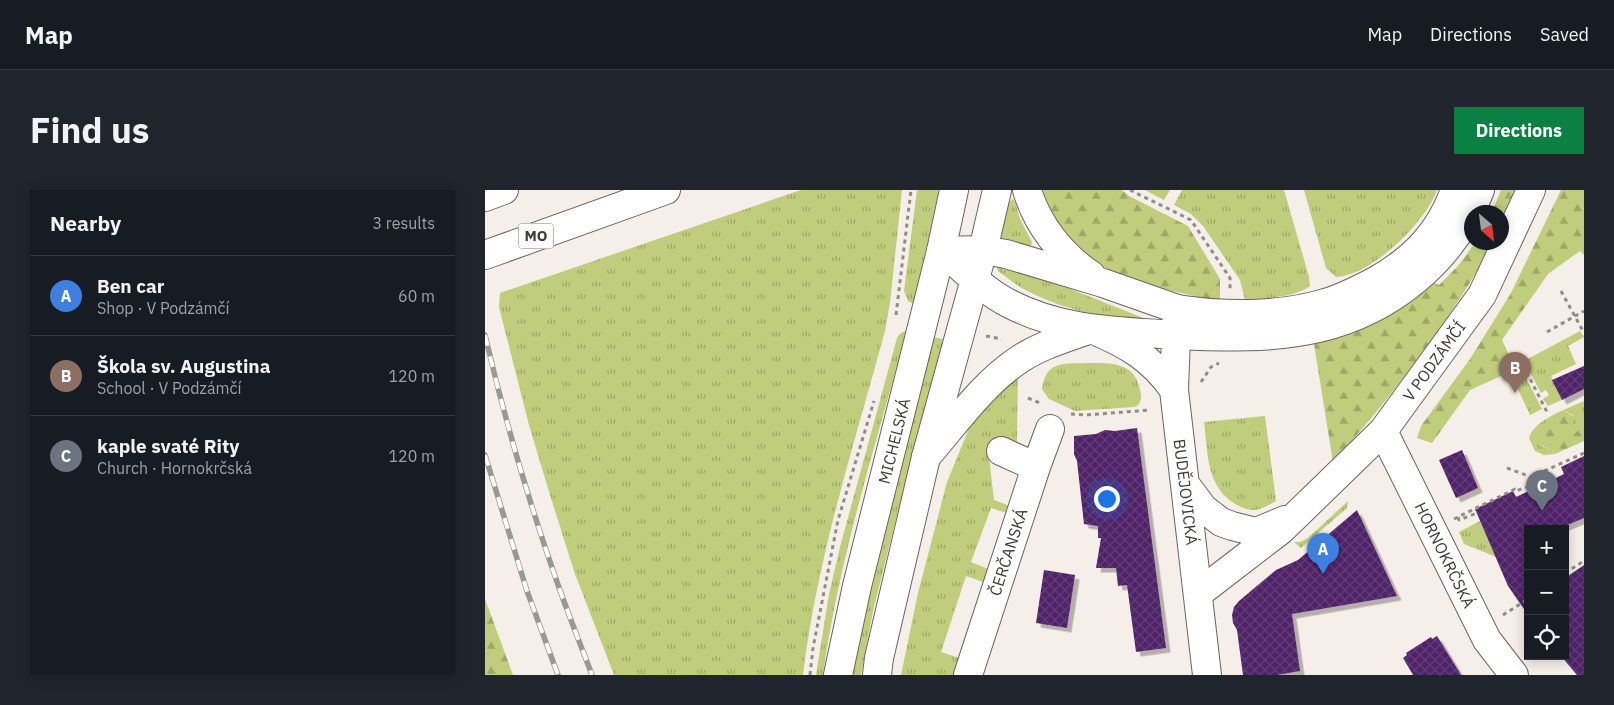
<!DOCTYPE html>
<meta charset="utf-8">
<style>
:root{--surface:#171b24;--page:#20242c;--text:#f1f3f6;--muted:#9ea1a6;--line:#363941;--accent:#0b8043}
body{margin:0;font-family:"IBM Plex Sans",sans-serif;background:var(--page);color:var(--text)}
.controls{position:absolute;right:15px;bottom:15px;display:grid;overflow:hidden;border-radius:0px;box-shadow:0 2px 12px #0003}
.controls button{width:45px;height:45px;display:grid;place-items:center;padding:0;border:0;border-bottom:1px solid var(--line);background:var(--surface);color:var(--text);font:25px sans-serif}
.compass{position:absolute;left:979px;top:15px;width:45px;height:45px;border-radius:50%;background:var(--surface);box-shadow:0 2px 12px #0003;rotate:152deg}
.you{position:absolute;left:621px;top:308px;width:18px;height:18px;margin:-12px;border:4px solid #fff;border-radius:50%;background:#1a73e8;box-shadow:0 0 0 8px #1a73e833}
.badge{display:grid;place-items:center;width:32px;height:32px;border-radius:50%;background:var(--accent);color:#fff;font-size:16px;font-weight:700}
.pin{position:absolute;translate:-50% -41px;filter:drop-shadow(0 1px 2px #0008)}
.pin::after{content:'';position:absolute;top:26px;width:18px;height:15px;background:inherit;clip-path:polygon(0 0,100% 0,50% 100%)}
.list{margin:0;padding:0;list-style:none}
h2{display:flex;justify-content:space-between;align-items:center;height:65px;margin:0;padding:0 20px;font-size:21px}
h2 small{font-size:16px;font-weight:400;color:var(--muted)}
.list li{display:grid;grid-template-columns:32px 1fr auto;gap:15px;align-items:center;box-sizing:border-box;height:80px;padding:0 20px;border-top:1px solid var(--line)}
.list b{display:block;font-size:19px;white-space:nowrap}
.list p{margin:0;font-size:16px;white-space:nowrap;color:var(--muted)}
.list em{font-size:16px;font-style:normal;color:var(--muted)}
.icon{flex:none;width:28px;height:28px;fill:none;stroke:currentColor;stroke-width:2;stroke-linecap:round;stroke-linejoin:round}
.map{position:relative;flex:none;width:1099px;height:485px;overflow:hidden;border-radius:0px}
header{display:flex;align-items:center;gap:30px;box-sizing:border-box;height:70px;padding:0 25px;background:var(--surface);border-bottom:1px solid var(--line)}
header strong{font-size:24px}
nav{display:flex;gap:28px;margin-inline-start:auto;font-size:18px}
.intro{display:flex;align-items:center;justify-content:space-between;box-sizing:border-box;height:120px;padding:0 30px}
h1{margin:0;font-size:35px}
.button{padding:12px 22px;border-radius:0px;background:var(--accent);color:#fff;font-size:18px;font-weight:700}
main{display:flex;gap:30px;padding:0 30px}
aside{flex:1;background:var(--surface);border-radius:0px;box-shadow:0 2px 12px #0003}
.map>svg:first-child{display:block}
.grass{fill:url(#grass-tufts)}
.forest{fill:url(#forest-firs)}
.building{fill:url(#building-cross-hatch);filter:url(#shadow)}
.lines{fill:none;stroke-linecap:round;stroke-linejoin:round}
.minor-casing{stroke:#6c6561;stroke-width:30}
.major-casing{stroke:#6c6561;stroke-width:30}
.highway-casing{stroke:#6c6561;stroke-width:30}
.path{stroke:#918c88;stroke-width:3;stroke-dasharray:4 4;stroke-linecap:butt}
.minor{stroke:#fff;stroke-width:28}
.major{stroke:#fff;stroke-width:28}
.highway{stroke:#fff;stroke-width:28}
.rail-casing{stroke:#9c9793;stroke-width:5.5}
.rail{stroke:#fff;stroke-width:4;stroke-dasharray:11;stroke-linecap:butt}
.labels{text-anchor:middle;stroke-width:5;stroke-linejoin:round;paint-order:stroke}
.shield{fill:#fff;stroke:#787674;stroke-width:1}
.shield-label{font-size:15px;font-weight:bold;fill:#3e3b39}
.street-label{font-size:16px;fill:#3e3b39;stroke:#fff}
</style>
<header>
<strong>Map</strong>
<nav><a>Map</a><a>Directions</a><a>Saved</a></nav>
</header>
<div class="intro"><h1>Find us</h1><a class="button">Directions</a></div>
<main>
<aside>
<h2>Nearby<small>3 results</small></h2>
<ul class="list">
<li><span class="badge" style="background:#3f7fe0">A</span><div><b>Ben car</b><p>Shop · V Podzámčí</p></div><em>60 m</em></li>
<li><span class="badge" style="background:#8d6e63">B</span><div><b>Škola sv. Augustina</b><p>School · V Podzámčí</p></div><em>120 m</em></li>
<li><span class="badge" style="background:#6b7280">C</span><div><b>kaple svaté Rity</b><p>Church · Hornokrčská</p></div><em>120 m</em></li>
</ul>
</aside>
<div class="map">
<svg width="1099" height="485" viewBox="0 0 1099 485">
<defs>
<pattern id="grass-tufts" width="24" height="20" patternUnits="userSpaceOnUse" patternTransform="scale(1.25)"><rect width="24" height="20" fill="#bfcd7c"/><path d="M3 7l-1-3M5 7V3M7 7l1-3M15 17l-1-3M17 17v-4M19 17l1-3" fill="none" stroke="#9da867"/></pattern>
<pattern id="forest-firs" width="22" height="20" patternUnits="userSpaceOnUse" patternTransform="scale(1.25)"><rect width="22" height="20" fill="#bfcd7c"/><path d="M5 1l3.5 6h-7zM16 11l3.5 6h-7z" fill="#9da867"/></pattern>
<pattern id="building-cross-hatch" width="8" height="8" patternUnits="userSpaceOnUse" patternTransform="scale(1.25)"><rect width="8" height="8" fill="#50246a"/><path d="M0 0l8 8M0 8l8-8" fill="none" stroke="#623c78"/></pattern>
<filter id="shadow"><feDropShadow dx="4.5" dy="4.5" stdDeviation="0" flood-color="#0004"/></filter>
</defs>
<rect width="100%" height="100%" fill="#f6eee9"/>
<path class="grass" d="M316 0H417L405 113 400 141C369 255 332 368 318 485H129L90 384 65 305 44 235 14 117 15 103Z
M432 0H454L429 114 423 111 419 101Z
M660 0H685L679 10Z
M697 0H799L824 87 825 96C811 107 778 109 760 110L755 90 718 36 706 24 689 15Z
M819 0H952C941 32 886 86 851 87L841 78Z
M528 9 530 12 535 29 547 52 546 55 543 56 518 50 516 47 523 13Z
M514 73 563 90 661 129 662 131 660 135C618 127 573 119 535 97 527 92 520 86 513 81L512 77Z
M422 140C391 254 354 368 338 485H331L344 404 355 357 412 148 416 143Z
M1095 141 1099 147 1083 156 1091 174 1066 186 1077 210 1063 216 1058 209 1064 205 1061 200 1056 203 1039 171Z
M449 147 461 150 411 329 388 421 376 485H368L379 415 400 325Z
M601 173C622 173 648 171 654 196 656 204 658 208 653 215L649 217 590 221 564 209 557 199C561 171 577 174 601 173Z
M1034 174 1057 219 1045 225 1025 182 1029 176Z
M533 183 532 251 526 255 510 253 504 267 509 310 525 316 522 323 506 318 486 372 503 379 498 392 481 386 456 462 474 468 469 485H416L433 403 462 292 485 236 500 212Z
M1099 211V235L1089 244 1084 237 1088 225 1079 221 1055 254 1058 257 1067 260 1070 264 1059 265 1050 261 1044 248C1050 229 1082 219 1099 211Z
M780 226 791 311C775 320 769 324 752 315 721 298 723 263 719 232Z
M863 311 862 318 816 358 809 352H815L823 348Z
M995 331 1011 367 979 354 974 342Z"/>
<path class="forest" d="M558 0H637L644 6 703 36 735 89V110C722 110 709 106 697 103 675 99 644 91 624 80 593 64 568 33 558 0Z
M1016 0H1035L1017 37 1016 22H1007Z
M1076 0H1099V65L1095 61 1063 84 1017 150 1029 176 1025 182 985 200 947 253 932 248 936 236 985 169 1026 103Z
M990 53H1008C964 133 909 204 848 272L828 148 942 89 954 95 973 76Z
M1079 221 1088 226 1090 229 1084 237 1089 244 1099 235V251L1070 264 1067 260C1059 258 1053 254 1052 245L1057 238Z
M0 409 28 485H0Z"/>
<path class="building" d="M1099 176V199L1077 210 1067 190Z
M652 238 681 458 651 462 642 395 633 396 631 378H611L616 348H613V336L599 334 592 271 589 264V246L611 244 620 240 630 241Z
M977 260 993 298 971 308 954 270Z
M1099 266V328L1073 339H1043V425L1023 396 990 319 1028 301 1031 307 1052 297 1079 284 1076 277Z
M872 320 912 406 807 424 815 481 792 485H758L752 440 748 433 747 425 749 417 754 411 791 380 813 370Z
M1099 375V485H1092L1076 466H1080V388Z
M559 380 590 385 582 438 551 433Z
M952 446 976 485H928L918 468 922 465 921 463 946 447 947 449Z"/>
<g class="lines">
<defs>
<path id="minor" d="M542 0C552 34 576 65 606 85
M456 61 498 60 521 64 618 93 692 119 689 200 722 485
M473 75C489 89 505 104 525 114 577 141 634 141 691 145
M898 241 1002 450 1029 485
M516 261 551 277
M441 267C470 234 497 194 535 169 556 155 582 148 606 139 642 154 667 168 689 200
M700 294 718 318 736 332 747 336 771 342 800 330
M714 403 796 340 898 241 997 105 1046 0
M483 485 551 277 565 239"/>
<path id="major" d="M353 485 372 396 456 61 469 0
M392 485 394 468 441 267 498 60 512 0"/>
<path id="highway" d="M0 7 19 0
M0 65 181 0
M692 119C738 126 794 127 840 113 858 108 875 99 892 90 930 68 955 42 970 0
M691 145C738 147 788 149 834 138 906 121 969 70 995 0"/>
</defs>
<use href="#minor" class="minor-casing"/>
<use href="#major" class="major-casing"/>
<use href="#highway" class="highway-casing"/>
<path class="path" d="M645 0 706 30 745 88V99
M1076 101 1099 143
M411 125 426 0
M1062 142 1099 121
M501 146 517 149
M1038 175 1063 224
M716 192 726 177 734 173
M543 208 557 214
M586 224 601 225 665 220
M1022 278 1046 287 1099 263
M973 327 974 330 992 323
M969 329 1030 299 1031 301 1050 294 1052 297
M1080 383 1099 371
M1018 425 1043 409
M325 485 328 458 353 330 389 211"/>
<use href="#minor" class="minor"/>
<use href="#major" class="major"/>
<use href="#highway" class="highway"/>
<defs>
<path id="rail" d="M0 145C19 227 43 309 71 389 82 421 95 453 107 485
M0 265 42 401 73 485"/>
</defs>
<use href="#rail" class="rail-casing"/>
<use href="#rail" class="rail"/>
</g>
<g class="labels">
<rect class="shield" x="33.5" y="33.5" width="35" height="25" rx="4"/>
<g class="shield-label">
<text x="51" y="51">MO</text>
</g>
<g class="street-label">
<text transform="translate(949 171) rotate(-54)" y="6">V PODZÁMČÍ</text>
<text transform="translate(409 251) rotate(-76)" y="6">MICHELSKÁ</text>
<text transform="translate(701 302) rotate(83)" y="6">BUDĚJOVICKÁ</text>
<text transform="translate(523 362) rotate(-72)" y="6">ČERČANSKÁ</text>
<text transform="translate(960 365) rotate(64)" y="6">HORNOKRČSKÁ</text>
</g>
</g>
</svg>
<div class="controls">
<button>+</button>
<button>−</button>
<button><svg class="icon" aria-label="locate" viewBox="0 0 24 24"><circle cx="12" cy="12" r="6"/><path d="M12 2v4M12 18v4M2 12h4M18 12h4"/></svg></button>
</div>
<svg class="compass" viewBox="-18 -18 36 36"><path d="M0-13l5 13h-10z" fill="#e53935"/><path d="M0 13l5-13h-10z" fill="#9ea1a6"/></svg>
<div class="you"></div>
<div class="pin badge" style="left:838px;top:384px;background:#3f7fe0">A</div>
<div class="pin badge" style="left:1030px;top:203px;background:#8d6e63">B</div>
<div class="pin badge" style="left:1057px;top:321px;background:#6b7280">C</div>
</div>
</main>
